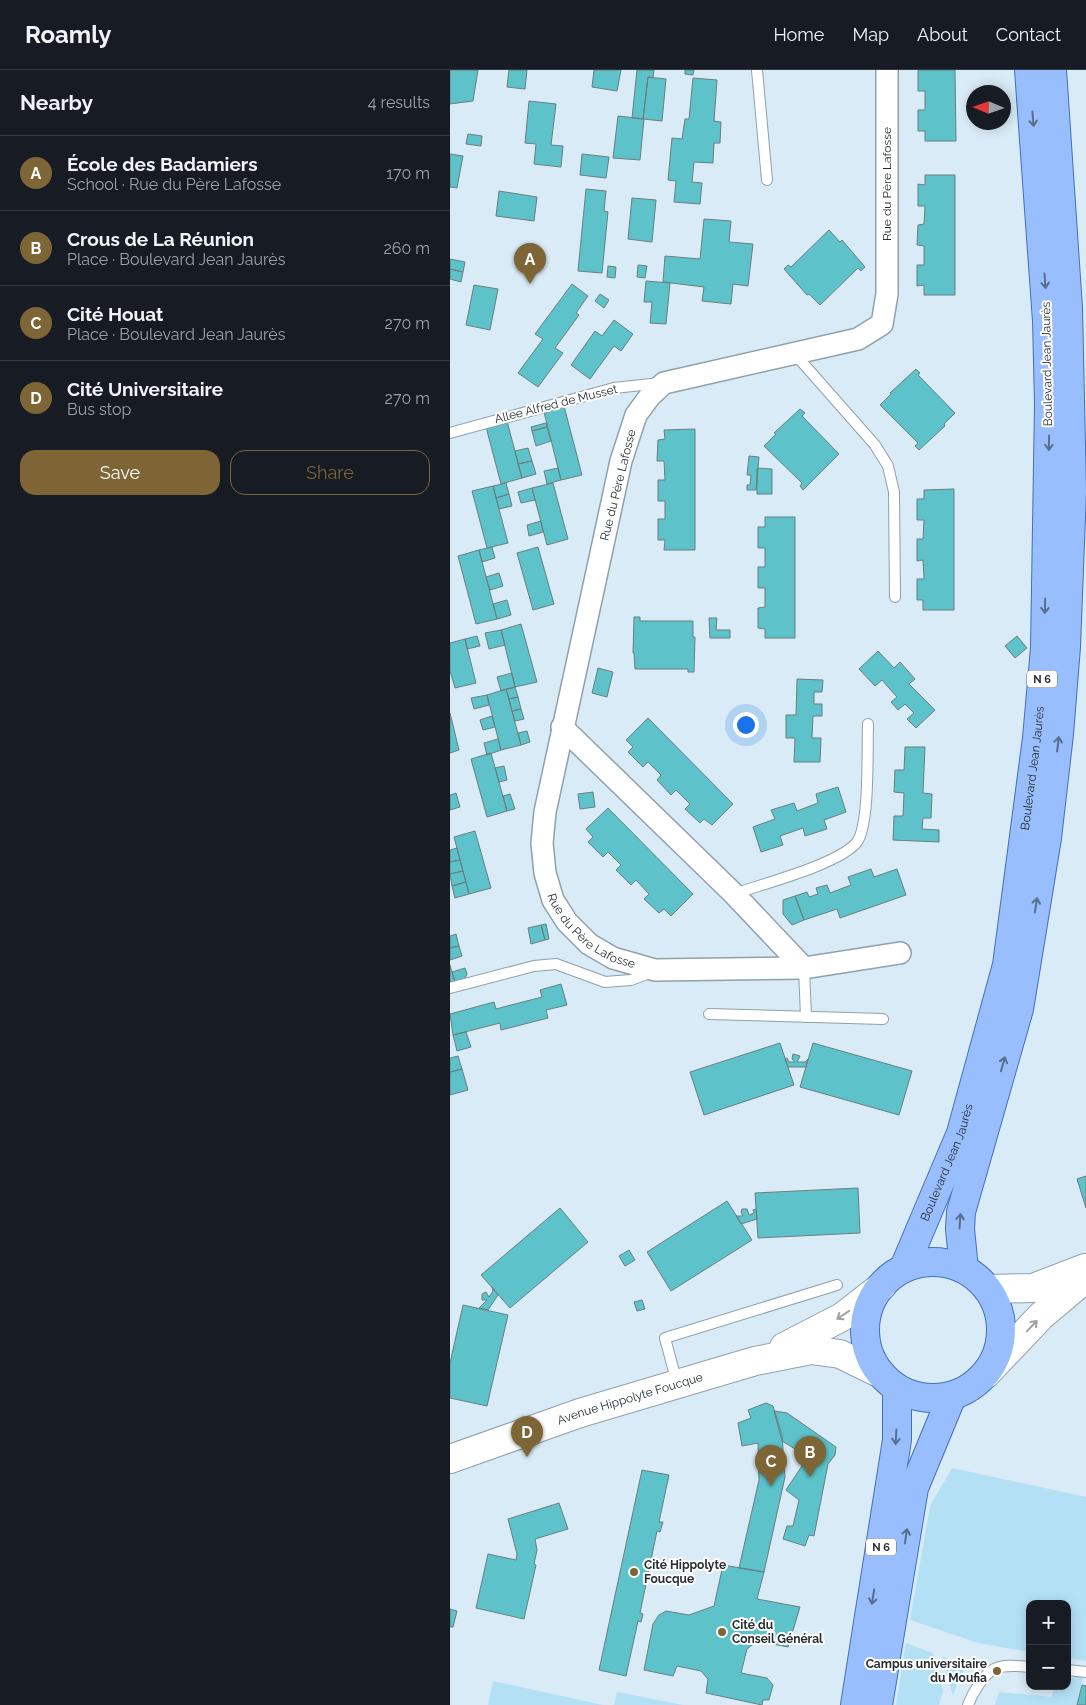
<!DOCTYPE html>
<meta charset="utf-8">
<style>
:root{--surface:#171b24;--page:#242831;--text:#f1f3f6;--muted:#9ea1a6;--line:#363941;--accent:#7d6536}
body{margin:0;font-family:Raleway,sans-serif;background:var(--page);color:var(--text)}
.controls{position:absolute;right:15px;bottom:15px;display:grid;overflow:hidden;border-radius:10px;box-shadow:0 2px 12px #0003}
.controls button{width:45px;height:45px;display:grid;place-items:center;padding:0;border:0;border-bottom:1px solid var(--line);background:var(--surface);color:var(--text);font:25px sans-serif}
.compass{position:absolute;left:516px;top:15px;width:45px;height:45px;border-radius:50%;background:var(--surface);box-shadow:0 2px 12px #0003;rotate:272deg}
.you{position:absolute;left:295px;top:654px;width:18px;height:18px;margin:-12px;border:4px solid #fff;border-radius:50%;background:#1a73e8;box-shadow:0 0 0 8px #1a73e833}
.badge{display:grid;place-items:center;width:32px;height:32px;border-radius:50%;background:var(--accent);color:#fff;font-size:16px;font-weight:700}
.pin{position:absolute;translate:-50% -41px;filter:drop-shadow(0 1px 2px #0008)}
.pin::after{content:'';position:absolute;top:26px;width:18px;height:15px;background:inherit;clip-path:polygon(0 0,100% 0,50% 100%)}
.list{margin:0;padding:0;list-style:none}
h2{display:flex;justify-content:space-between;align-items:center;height:65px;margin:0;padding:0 20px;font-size:21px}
h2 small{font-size:16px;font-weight:400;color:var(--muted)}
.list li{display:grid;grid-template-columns:32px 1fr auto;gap:15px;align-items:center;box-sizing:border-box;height:75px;padding:0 20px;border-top:1px solid var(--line)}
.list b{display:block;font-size:19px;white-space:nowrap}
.list p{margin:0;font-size:16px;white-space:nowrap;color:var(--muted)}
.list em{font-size:16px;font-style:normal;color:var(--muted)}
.actions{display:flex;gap:10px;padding:15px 20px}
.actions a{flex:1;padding:11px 0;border:1px solid var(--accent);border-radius:15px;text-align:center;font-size:18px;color:var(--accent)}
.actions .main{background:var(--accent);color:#fff}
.map{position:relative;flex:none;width:636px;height:1635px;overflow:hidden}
header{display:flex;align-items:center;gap:30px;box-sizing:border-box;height:70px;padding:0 25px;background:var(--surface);border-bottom:1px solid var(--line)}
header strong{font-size:24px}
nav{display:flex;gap:28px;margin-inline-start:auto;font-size:18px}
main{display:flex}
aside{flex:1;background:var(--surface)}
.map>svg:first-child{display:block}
.green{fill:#b4e0f6}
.building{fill:#5dc2c9;stroke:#697f80}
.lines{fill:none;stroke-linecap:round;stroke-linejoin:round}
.lane-casing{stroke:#8fa1ab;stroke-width:12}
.street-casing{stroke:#8fa1ab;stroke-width:24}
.secondary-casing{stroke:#8fa1ab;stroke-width:30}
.primary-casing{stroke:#4470b7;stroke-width:30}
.lane{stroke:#fff;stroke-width:10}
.street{stroke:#fff;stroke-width:21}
.secondary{stroke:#fff;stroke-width:28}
.primary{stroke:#98befe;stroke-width:28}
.oneway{stroke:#596f8e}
.oneway2{stroke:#9da1a3}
.poi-dot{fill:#7d6536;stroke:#fff;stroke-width:2}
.labels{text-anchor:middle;stroke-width:4;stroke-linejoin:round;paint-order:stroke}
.shield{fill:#fff;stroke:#676d70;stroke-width:1}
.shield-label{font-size:11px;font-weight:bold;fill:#262e32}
.street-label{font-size:12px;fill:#262e32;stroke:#fff}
.poi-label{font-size:12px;font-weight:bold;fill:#262e32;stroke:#fff;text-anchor:start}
</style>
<header>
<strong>Roamly</strong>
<nav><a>Home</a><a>Map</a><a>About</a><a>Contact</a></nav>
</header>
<main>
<aside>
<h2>Nearby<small>4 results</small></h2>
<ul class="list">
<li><span class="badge">A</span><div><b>École des Badamiers</b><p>School · Rue du Père Lafosse</p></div><em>170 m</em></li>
<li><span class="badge">B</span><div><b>Crous de La Réunion</b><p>Place · Boulevard Jean Jaurès</p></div><em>260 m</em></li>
<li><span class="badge">C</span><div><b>Cité Houat</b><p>Place · Boulevard Jean Jaurès</p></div><em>270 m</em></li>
<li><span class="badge">D</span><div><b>Cité Universitaire</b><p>Bus stop</p></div><em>270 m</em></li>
</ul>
<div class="actions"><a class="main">Save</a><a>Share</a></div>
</aside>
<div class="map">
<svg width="636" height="1635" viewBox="0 0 636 1635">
<rect width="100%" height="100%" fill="#d8ebf6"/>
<path class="green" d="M502 1398 636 1427V1591L617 1588V1534H580V1582L528 1573 460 1550 480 1436Z
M456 1573 483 1583 493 1621 489 1635H446Z
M492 1586 518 1597 509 1606 503 1626Z
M633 1606 627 1635H545L549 1622 602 1627 604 1616H617V1609Z
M43 1611 153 1635H38Z
M167 1622 233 1635H164Z"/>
<path class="building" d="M0 0H28L23 31 0 34Z
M59 0H77L75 19 57 17Z
M144 0H171L167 21 142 17Z
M187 0H204L203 8 198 7 193 49 182 48Z
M235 0H244L243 5 235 4Z
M468 0H505L506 71H475V61H468V40H475V21H468Z
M198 7 216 9 212 51 193 49Z
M243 8 267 10 264 51 271 52 270 73H264L263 93 244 92 242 112 252 113 250 134 224 132 226 111 218 110 222 68 232 69 235 49H239Z
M79 31 106 34 101 75 113 76 111 97 84 94 86 74 75 73Z
M168 46 194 49 190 90 163 88Z
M18 64 32 66 31 76 16 74Z
M0 84 13 86 7 118 0 117Z
M132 84 159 87 156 108 130 105Z
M475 105H505V225H474V215L467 216V195H474V176L467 175 468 155 474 154 475 136H468V114L475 115Z
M136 119 156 121 154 141 158 142 152 203 128 201Z
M49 121 87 127 84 151 46 146Z
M182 128 206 130 202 172 178 169Z
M254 149 281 151 279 172 303 174 298 216 283 214 281 234 252 231 254 217 213 212 215 186 250 189Z
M379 160 390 172 392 170 415 197 411 201 408 198 370 235 359 224 357 225 334 199 338 195 341 197Z
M0 189 15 192 13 202 0 199Z
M188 195 197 196 195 208 187 207Z
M158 196 166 197 165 208 157 207Z
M0 199 13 202 11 212 0 209Z
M196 211 220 213 216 254 200 253 202 232H194Z
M122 214 138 226 126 243 129 245 105 278 113 283 88 317 68 303 93 269 85 264Z
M24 215 48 219 40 260 16 255Z
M150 224 159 230 154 238 145 231Z
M164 250 183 264 171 281 164 276 140 309 121 295 145 261 152 266Z
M466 299 470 303 468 305 505 343 494 354 495 356 469 380 465 376 468 373 430 335 441 324 440 323Z
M114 336 132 405 111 410 94 342Z
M350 339 355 343 352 346 389 384 353 420 350 416 352 413 314 376 326 364 324 363Z
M57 351 72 408 51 414 36 357Z
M96 353 97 357 82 361 81 357Z
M97 357 101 371 86 376 82 361Z
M245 359V480H214L215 470H208V449H215V431H208V410H215L214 391H207L208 370 215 369 214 360Z
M78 378 82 391 68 394 65 381Z
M299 386 309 387 306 420H297V415H300L301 405H297Z
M82 391 86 404 72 408 68 394Z
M108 398 111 410 97 414 94 401Z
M307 398 322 399V424H307Z
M56 413 59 424 46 428 43 416Z
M103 413 118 469 97 475 82 418Z
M43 416 58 473 37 478 22 421Z
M82 418 85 430 71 433 68 422Z
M504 419V540H473V530H467V509H474L473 490 467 491V469H473L474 450H467V429H474V420Z
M59 424 62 436 49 439 46 428Z
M315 447H345V568H315V559L308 558V538L315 537V518H308V497H315V478H308V457H315Z
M91 451 93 462 79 466 77 455Z
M42 477 45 488 32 492 29 480Z
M88 477 104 534 83 540 67 483Z
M29 480 47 549 26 554 8 486Z
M49 503 53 516 40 520 36 507Z
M57 530 61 545 47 549 43 534Z
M184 547H190V551H243V567H245L244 602H238V599H185L184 583H183Z
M259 548H267L266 560H280V568H260Z
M71 554 87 612 65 617 51 560Z
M51 560 55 575 39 579 35 563Z
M27 566 30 576 17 579 15 569Z
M567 566 577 578 565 588 555 576Z
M15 569 26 613 5 618 0 601V573Z
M428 581 444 598 450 592 465 609 459 614 485 640 466 658 457 649 464 643 455 634 448 640 441 632 447 627 432 610 425 616 409 599Z
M148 598 163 602 157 627 142 623Z
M62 603 65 617 51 621 47 607Z
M347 609 373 610 372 622H364V634H372V646H363L362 668H371L370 692H344L345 668H336V645H346Z
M65 617 68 627 59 629 56 619Z
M56 619 71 675 51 680 37 625Z
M37 625 39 635 24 639 21 628Z
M68 627 71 639 62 641 59 629Z
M71 639 74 649 65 651 62 641Z
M0 643 9 680 0 683Z
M42 646 45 657 33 660 30 650Z
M198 648 283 734 262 755 254 749 250 753 235 739 240 734 226 720 221 725 207 710 211 705 198 692 193 697 178 682 183 677 176 670Z
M77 661 80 672 71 675 68 663Z
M48 669 51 680 37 685 34 673Z
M455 677H475L473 723 482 724 481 748H473L472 759 489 760V772L443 770 444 746H453L454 723 444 722 445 700H454Z
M41 683 57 741 37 747 21 689Z
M54 696 57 710 49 712 45 698Z
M388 717 396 742 374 750 377 759 355 766 353 758 330 766 333 775 311 782 303 757 325 749 321 740 344 733 347 741 368 733 366 724Z
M143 722 145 737 130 739 128 724Z
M6 723 10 737 0 740V725Z
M60 724 65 739 57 741 53 726Z
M158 738 243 824 221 846 214 839 209 843 194 829 199 824 186 810 181 815 166 800 171 795 158 782 153 787 138 772 143 767 136 759Z
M25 761 41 818 19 824 4 767Z
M7 778 10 790 0 792V780Z
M10 790 13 801 0 804V792Z
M421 799 424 807 447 799 456 825 390 848 387 839 354 850 345 826 357 822 359 827 368 824 366 818 377 815 380 823 401 815 398 807Z
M13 801 16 812 2 816 0 804Z
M16 812 19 824 5 828 2 816Z
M345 826 354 850 342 855 333 844V830Z
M96 854 99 869 95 870 91 855Z
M91 855 95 870 81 874 78 858Z
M6 864 9 876 0 878V866Z
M9 876 12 886 0 890V878Z
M0 895 5 912 0 913Z
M15 898 17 904 14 910 5 912 2 902Z
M111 914 117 935 96 940 98 948 51 960 50 953 3 965 0 944 44 932 46 939 92 927 90 920Z
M16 962 21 977 7 981 3 965Z
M330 973 344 1015 254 1045 240 1002Z
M363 973 462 1001 449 1045 350 1017Z
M343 984 350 986 347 992H355L358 989 356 997H338L335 989 337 988 339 992H345L342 989Z
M8 986 12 999 0 1002V988Z
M12 999 18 1020 0 1025V1002Z
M636 1106V1138L627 1109Z
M408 1118 410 1163 308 1168 305 1123Z
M277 1131 302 1170 221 1221 197 1182Z
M110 1138 138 1172 60 1238 31 1205Z
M292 1139H297L299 1145 304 1143 303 1140 306 1139 307 1149 291 1154 286 1146H293L291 1142Z
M179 1180 185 1190 175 1196 169 1186Z
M42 1217 48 1225 38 1240 29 1238 37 1230H32V1224L36 1222 39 1227 43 1221Z
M192 1230 195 1239 187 1241 184 1232Z
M13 1235 58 1245 37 1336 0 1328V1293Z
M316 1333 323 1336 332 1365 335 1407 314 1502 289 1498 309 1410 308 1373 292 1376 288 1353 301 1348 298 1340Z
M324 1341 337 1343 386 1377 385 1385 378 1394 364 1466 359 1465 355 1476 333 1469 337 1456H343L349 1430 336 1420 358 1387 332 1371Z
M192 1400 219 1405 209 1452H213L210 1462 207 1461 190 1543 193 1544 191 1552 188 1551 176 1606 149 1600Z
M109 1433 118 1459 85 1469 87 1480 84 1494 86 1495 74 1549 26 1538 38 1484 66 1490 67 1484 58 1449Z
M273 1495 314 1502 307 1529 350 1537 338 1577 307 1571 297 1579 291 1603 317 1608 323 1615 319 1630H313L312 1635 256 1623 258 1609 251 1601 227 1596 223 1606 194 1600 203 1554 209 1545 216 1541 239 1545 264 1536Z
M0 1539 7 1541 3 1557H0Z
M632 1615 636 1616V1635H627Z"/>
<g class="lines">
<defs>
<path id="lane" d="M307 0 317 110
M344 283 425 375 438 396 444 422 445 527
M0 363 164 318 210 313
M284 824C312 814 390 794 407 772 420 754 417 679 418 654
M354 898 356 947
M0 918 84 896 106 894 155 912 181 910 202 902
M259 944 433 949
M227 1313 215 1268 387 1215
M617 1600 636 1602
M518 1635C522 1624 533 1605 544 1599 554 1594 569 1596 580 1597"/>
<g id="street">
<path id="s1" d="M437 0V224L432 254 408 269 214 313 200 326 186 345 171 391 95 742 92 773 95 803 103 830 117 852 139 874 163 888 205 900 354 898 450 883"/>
<path d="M112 657 284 824 354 898"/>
</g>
<g id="secondary">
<path d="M538 1219 583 1218 635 1198"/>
<path d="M334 1277 392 1247 432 1216"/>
<path d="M536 1304 591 1246 636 1208"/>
<path id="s2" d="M0 1389 130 1343 305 1291 361 1280 390 1284 431 1304"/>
</g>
<g id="primary">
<circle cx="483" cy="1260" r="68"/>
<path id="s3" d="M454 1198 511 1063 557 895 587 668 595 578 599 334 597 251 579 0"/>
<path d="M514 1199 510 1159 511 1142 569 939 597 768 609 664 616 577 622 421 618 238 602 0"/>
<path d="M405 1635 447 1370V1318"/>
<path d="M428 1635 464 1418 502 1326"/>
</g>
</defs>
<use href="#lane" class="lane-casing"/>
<use href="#street" class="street-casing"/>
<use href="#secondary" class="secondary-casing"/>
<use href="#primary" class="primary-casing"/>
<use href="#lane" class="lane"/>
<use href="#street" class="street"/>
<use href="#secondary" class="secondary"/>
<use href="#primary" class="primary"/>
</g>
<defs><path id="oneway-shaft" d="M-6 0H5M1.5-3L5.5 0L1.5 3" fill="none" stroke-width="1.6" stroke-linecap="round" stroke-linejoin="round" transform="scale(1.25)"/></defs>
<g class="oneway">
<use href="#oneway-shaft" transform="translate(583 49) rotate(85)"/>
<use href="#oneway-shaft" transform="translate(595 211) rotate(86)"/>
<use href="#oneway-shaft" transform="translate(599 373) rotate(91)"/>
<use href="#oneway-shaft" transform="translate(595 536) rotate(91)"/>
<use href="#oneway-shaft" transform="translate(608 674) rotate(-83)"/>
<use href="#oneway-shaft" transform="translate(586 835) rotate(-81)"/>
<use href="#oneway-shaft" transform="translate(553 994) rotate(-74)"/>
<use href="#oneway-shaft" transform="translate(510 1151) rotate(-86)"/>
<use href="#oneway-shaft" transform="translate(446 1367) rotate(93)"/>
<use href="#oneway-shaft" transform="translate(456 1466) rotate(-81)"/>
<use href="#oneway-shaft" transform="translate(423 1527) rotate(99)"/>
</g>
<g class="oneway2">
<use href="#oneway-shaft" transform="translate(393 1245) rotate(146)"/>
<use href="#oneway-shaft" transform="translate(582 1256) rotate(-46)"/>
</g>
<g class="poi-dot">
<circle cx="184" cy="1502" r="5"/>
<circle cx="272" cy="1562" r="5"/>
<circle cx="547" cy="1601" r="5"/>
</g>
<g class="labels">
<g class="shield">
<rect x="577" y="600.5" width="30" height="17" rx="4"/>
<rect x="416" y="1468.5" width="30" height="17" rx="4"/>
</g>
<g class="shield-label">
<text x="592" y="613">N 6</text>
<text x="431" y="1481">N 6</text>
</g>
<g class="street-label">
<text transform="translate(437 114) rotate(-90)" y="4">Rue du Père Lafosse</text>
<text transform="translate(597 294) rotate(-91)" y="4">Boulevard Jean Jaurès</text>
<text transform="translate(106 334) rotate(-14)" y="4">Allee Alfred de Musset</text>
<text transform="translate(168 415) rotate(-76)" y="4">Rue du Père Lafosse</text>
<text dy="4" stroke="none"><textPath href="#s3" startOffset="519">Boulevard Jean Jaurès</textPath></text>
<text dy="4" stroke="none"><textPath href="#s1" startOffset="1072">Rue du Père Lafosse</textPath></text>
<text dy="4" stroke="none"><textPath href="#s3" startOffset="114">Boulevard Jean Jaurès</textPath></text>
<text dy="4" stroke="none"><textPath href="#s2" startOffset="190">Avenue Hippolyte Foucque</textPath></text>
</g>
<g class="poi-label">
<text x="194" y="1499">Cité Hippolyte<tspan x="194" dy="14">Foucque</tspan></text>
<text x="282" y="1559">Cité du<tspan x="282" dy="14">Conseil Général</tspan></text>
<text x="537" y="1598" text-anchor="end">Campus universitaire<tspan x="537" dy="14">du Moufia</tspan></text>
</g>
</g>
</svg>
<div class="controls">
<button>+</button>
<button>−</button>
</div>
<svg class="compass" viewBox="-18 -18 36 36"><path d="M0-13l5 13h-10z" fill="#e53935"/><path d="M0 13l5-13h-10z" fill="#9ea1a6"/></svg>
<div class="you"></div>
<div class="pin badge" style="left:80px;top:214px">A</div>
<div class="pin badge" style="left:360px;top:1407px">B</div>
<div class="pin badge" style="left:321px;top:1416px">C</div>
<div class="pin badge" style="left:77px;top:1387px">D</div>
</div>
</main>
